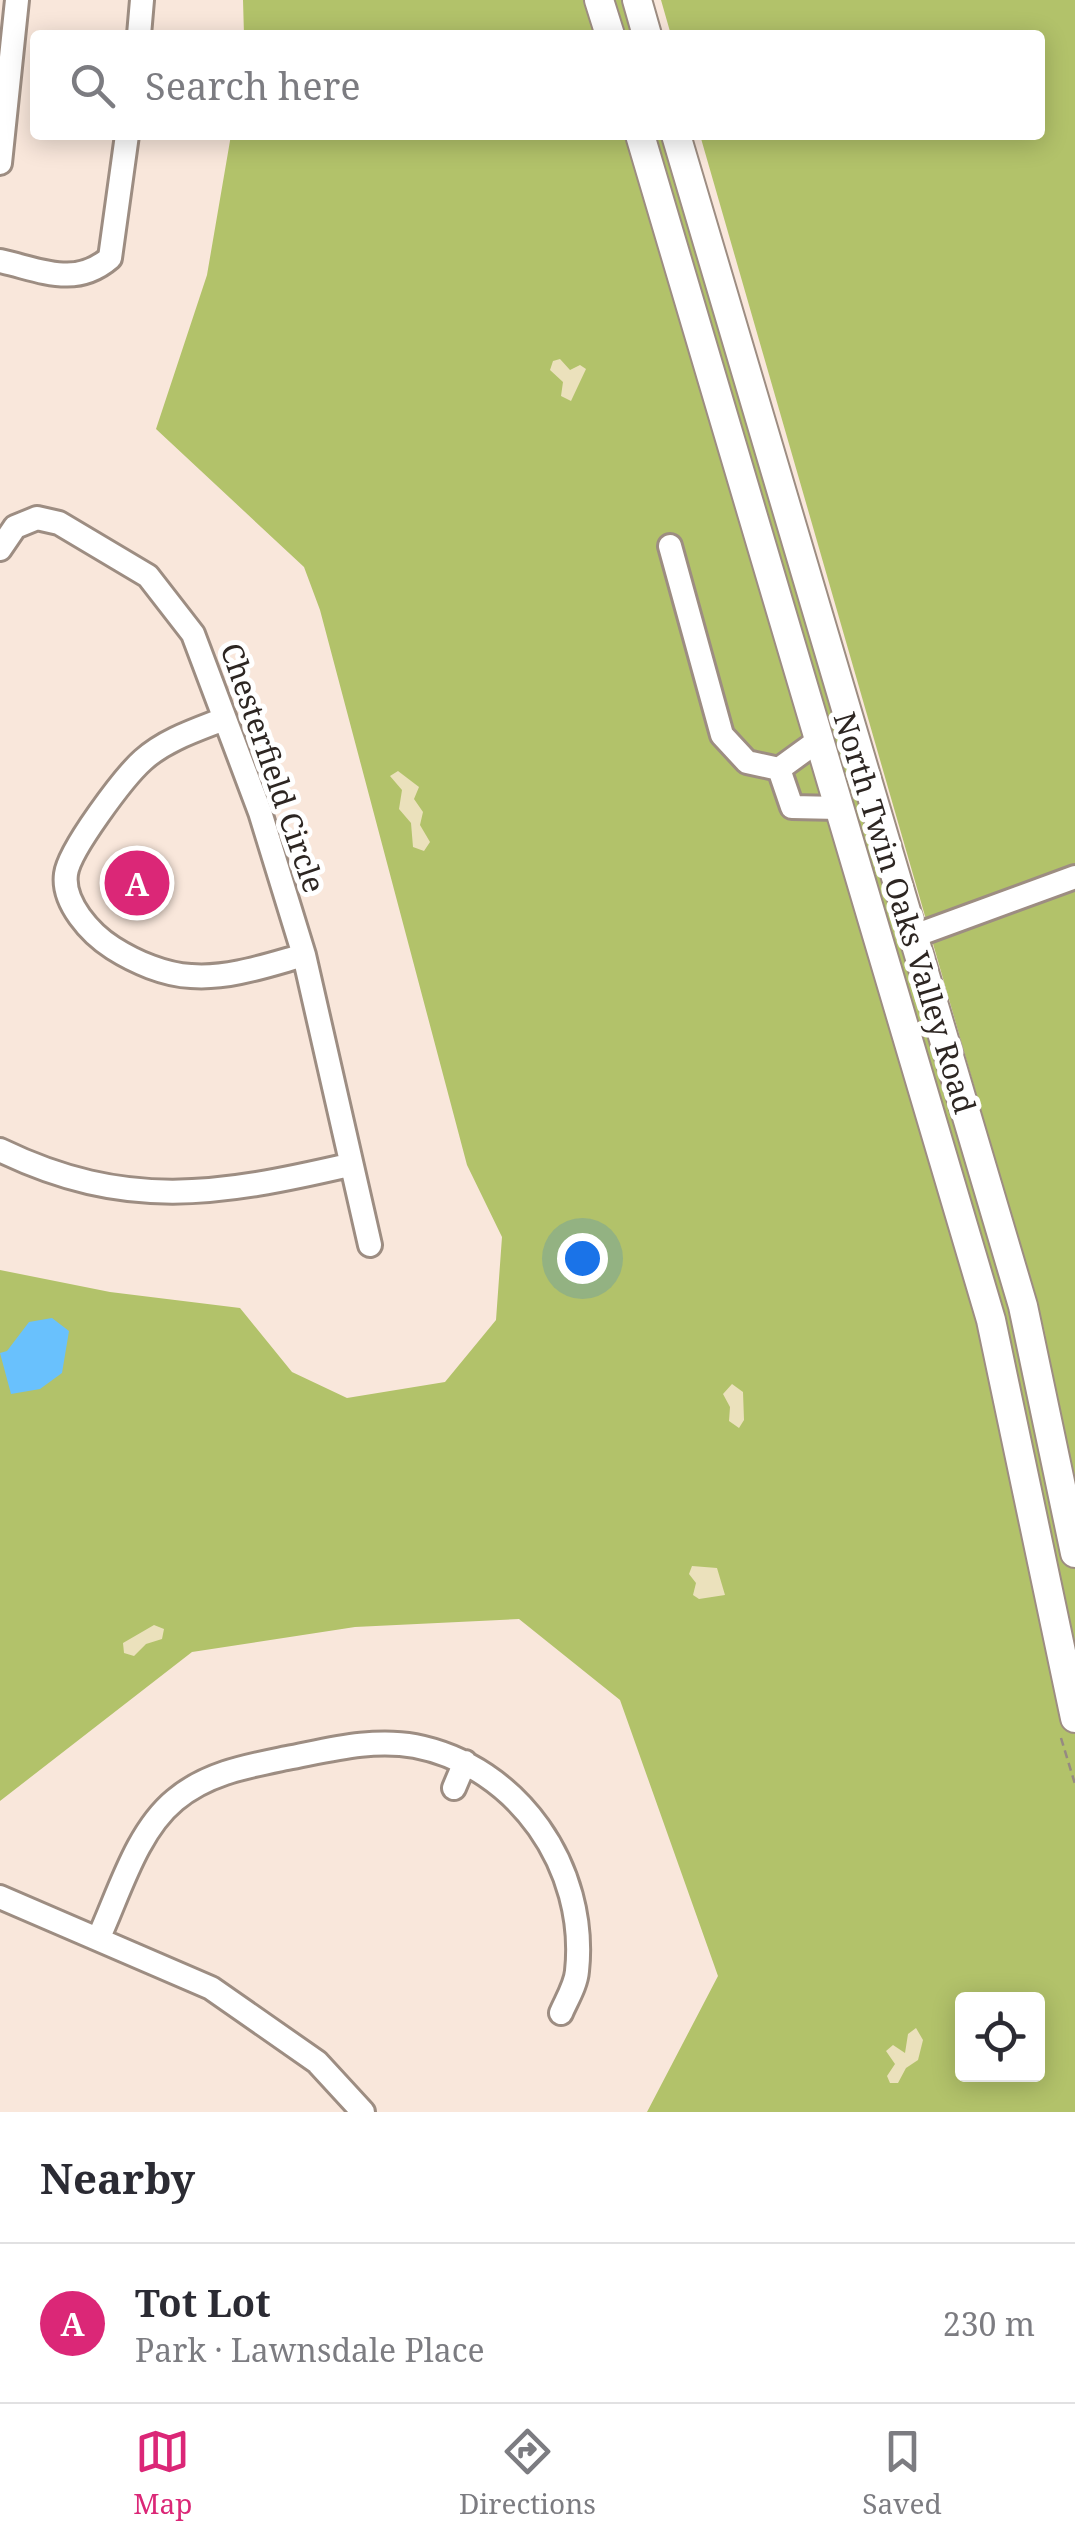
<!DOCTYPE html>
<meta charset="utf-8">
<style>
:root{--surface:#fff;--page:#f7f7f7;--text:#2b2b33;--muted:#7c7c81;--line:#e1e1e2;--accent:#db2777}
body{margin:0;font-family:"Noto Serif",serif;background:var(--page);color:var(--text)}
.controls{position:absolute;right:30px;bottom:30px;display:grid;overflow:hidden;border-radius:10px;box-shadow:0 5px 25px #0003}
.controls button{width:90px;height:90px;display:grid;place-items:center;padding:0;border:0;border-bottom:2px solid var(--line);background:var(--surface);color:var(--text);font:50px sans-serif}
.you{position:absolute;left:582px;top:1258px;width:35px;height:35px;margin:-25px;border:8px solid #fff;border-radius:50%;background:#1a73e8;box-shadow:0 0 0 15px #1a73e833}
.badge{display:grid;place-items:center;width:65px;height:65px;border-radius:50%;background:var(--accent);color:#fff;font-size:32px;font-weight:700}
.pin{position:absolute;translate:-50% -50%;border:5px solid #fff;box-shadow:0 2px 10px #0006}
.list{margin:0;padding:0;list-style:none}
h2{display:flex;justify-content:space-between;align-items:center;height:130px;margin:0;padding:0 40px;font-size:42px}
h2 small{font-size:32px;font-weight:400;color:var(--muted)}
.list li{display:grid;grid-template-columns:65px 1fr auto;gap:30px;align-items:center;box-sizing:border-box;height:160px;padding:0 40px;border-top:2px solid var(--line)}
.list b{display:block;font-size:38px;white-space:nowrap}
.list p{margin:0;font-size:32px;white-space:nowrap;color:var(--muted)}
.list em{font-size:32px;font-style:normal;color:var(--muted)}
.icon{flex:none;width:55px;height:55px;fill:none;stroke:currentColor;stroke-width:2;stroke-linecap:round;stroke-linejoin:round}
.map{position:relative;flex:none;width:1075px;height:2112px;overflow:hidden}
.search{position:absolute;background:var(--surface);box-shadow:0 5px 25px #0003;left:30px;right:30px;top:30px;height:110px;display:flex;align-items:center;gap:25px;box-sizing:border-box;padding:0 35px;border-radius:10px;color:var(--muted);font-size:38px}
.sheet{height:290px;background:var(--surface)}
nav{display:flex;justify-content:space-around;align-items:center;box-sizing:border-box;height:140px;border-top:2px solid var(--line);background:var(--surface);font-size:28px;color:var(--muted)}
nav a{display:grid;justify-items:center;gap:5px}
nav .on{color:var(--accent)}
.map>svg:first-child{display:block}
.green{fill:#b2c26a;fill-rule:evenodd}
.sand{fill:#ebe1bc}
.water{fill:#69c1fd}
.lines{fill:none;stroke-linecap:round;stroke-linejoin:round}
.minor-casing{stroke:#9d8d82;stroke-width:28}
.major-casing{stroke:#9d8d82;stroke-width:32}
.path{stroke:#968a82;stroke-width:2.5;stroke-dasharray:8 5;stroke-linecap:butt}
.minor{stroke:#fff;stroke-width:22}
.major{stroke:#fff;stroke-width:28}
.labels{text-anchor:middle;stroke-width:10;stroke-linejoin:round;paint-order:stroke}
.street-label{font-size:30px;fill:#2d2622;stroke:#fff}
</style>
<div class="map">
<svg width="1075" height="2112" viewBox="0 0 1075 2112">
<rect width="100%" height="100%" fill="#f9e7db"/>
<path class="green" d="M243 0H642L653 35H244Z
M661 0H1075V2112H647L718 1976 620 1700 519 1619 355 1627 192 1652 0 1801V1270L110 1292 240 1308 292 1372 347 1398 445 1382 496 1320 502 1237 467 1165 320 610 304 567 156 429 207 275 231 135H684L1046 1336 700 135H1040V35H671ZM962 2000H1038V2074H962Z"/>
<path class="sand" d="M560 359 570 370 580 365 586 369 571 401 561 396 563 382 550 370 553 361Z
M398 771 419 787 414 799 423 812 420 825 430 842 424 851 413 847 411 823 399 809 402 790 390 776Z
M732 1384 743 1392 744 1420 739 1428 729 1421 730 1407 723 1394Z
M692 1566 717 1568 725 1595 699 1599 693 1595 696 1583 689 1574Z
M154 1625 164 1629 162 1639 146 1644 134 1656 124 1653 123 1643Z
M916 2028 923 2040 918 2060 906 2068 898 2083H890L887 2076 895 2064 886 2051 893 2045 905 2053 908 2034Z"/>
<path class="water" d="M52 1318 69 1331 62 1373 40 1389 11 1394 0 1353 7 1351 29 1322Z"/>
<g class="lines">
<defs>
<path id="minor" d="M139 35 142 0
M0 163 17 0
M0 261C41 270 75 288 110 258L127 135
M670 546 722 735 747 762 779 769
M0 549 15 527 37 518 59 523 148 576 193 634 260 812 304 955 370 1245
M224 719C196 730 165 740 143 760 124 777 69 850 66 874 62 903 91 934 113 948 135 962 165 975 191 976 229 979 268 965 304 955
M819 740 779 769 792 807 839 808
M914 936 1075 877
M0 1150C126 1211 219 1195 349 1165
M454 1788 465 1762
M0 1897 211 1988 317 2062 363 2112
M98 1939C119 1894 136 1832 175 1800 207 1773 248 1766 287 1758 329 1750 372 1738 415 1746 518 1766 588 1868 577 1971 576 1985 566 2001 561 2013"/>
<path id="major" d="M599 0 610 35
M637 0 647 35
M640 135 991 1320 1075 1718
M676 135 1023 1306 1075 1553"/>
</defs>
<use href="#minor" class="minor-casing"/>
<use href="#major" class="major-casing"/>
<path class="path" d="M1061 1738 1075 1784"/>
<use href="#minor" class="minor"/>
<use href="#major" class="major"/>
</g>
<g class="labels">
<g class="street-label">
<text transform="translate(272 768) rotate(71)" y="10">Chesterfield Circle</text>
<text transform="translate(904 913) rotate(73)" y="10">North Twin Oaks Valley Road</text>
</g>
</g>
</svg>
<div class="controls">
<button><svg class="icon" aria-label="locate" viewBox="0 0 24 24"><circle cx="12" cy="12" r="6"/><path d="M12 2v4M12 18v4M2 12h4M18 12h4"/></svg></button>
</div>
<div class="you"></div>
<div class="pin badge" style="left:137px;top:883px">A</div>
<div class="search"><svg class="icon" aria-label="search" viewBox="0 0 24 24"><circle cx="10" cy="10" r="6"/><path d="M15 15l6 6"/></svg>Search here</div>
</div>
<section class="sheet">
<h2>Nearby<small></small></h2>
<ul class="list">
<li><span class="badge">A</span><div><b>Tot Lot</b><p>Park · Lawnsdale Place</p></div><em>230 m</em></li>
</ul>
</section>
<nav>
<a class="on"><svg class="icon" aria-label="map" viewBox="0 0 24 24"><path d="M3 6l6-2 6 2 6-2v14l-6 2-6-2-6 2zM9 4v14M15 6v14"/></svg>Map</a>
<a><svg class="icon" aria-label="directions" viewBox="0 0 24 24"><path d="M12 3l9 9-9 9-9-9zM9 14v-3h6M13 9l2 2-2 2"/></svg>Directions</a>
<a><svg class="icon" aria-label="saved" viewBox="0 0 24 24"><path d="M7 4h10v16l-5-4-5 4z"/></svg>Saved</a>
</nav>
